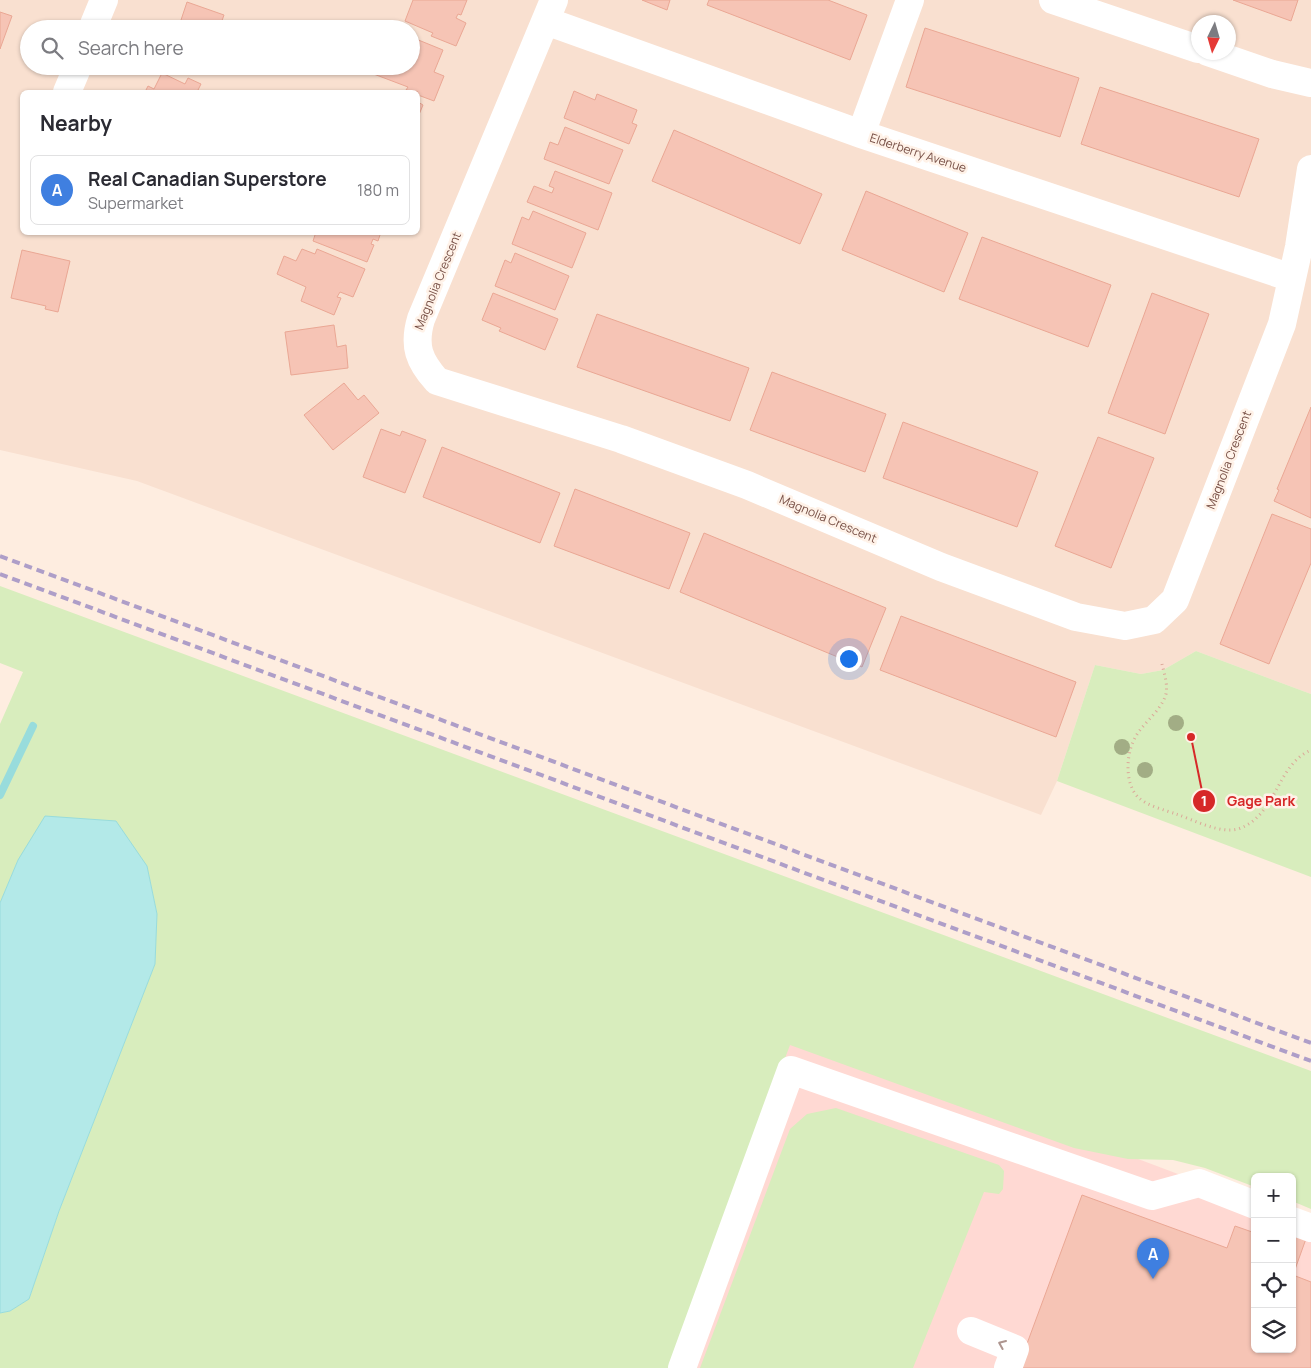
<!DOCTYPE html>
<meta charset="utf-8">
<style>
:root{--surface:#fff;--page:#f7f7f7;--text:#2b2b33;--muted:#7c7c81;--line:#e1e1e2;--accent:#f44539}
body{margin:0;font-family:Manrope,sans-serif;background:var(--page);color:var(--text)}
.controls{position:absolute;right:15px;bottom:15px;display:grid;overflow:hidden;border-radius:8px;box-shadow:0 1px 4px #0004}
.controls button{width:45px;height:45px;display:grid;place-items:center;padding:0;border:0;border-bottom:1px solid var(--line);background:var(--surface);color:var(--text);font:25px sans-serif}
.compass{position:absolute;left:1191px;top:15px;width:45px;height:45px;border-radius:50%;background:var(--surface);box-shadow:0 1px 4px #0004;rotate:185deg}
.you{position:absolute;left:848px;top:658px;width:18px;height:18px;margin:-12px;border:4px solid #fff;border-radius:50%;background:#1a73e8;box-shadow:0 0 0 8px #1a73e833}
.badge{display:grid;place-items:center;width:32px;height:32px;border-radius:50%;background:var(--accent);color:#fff;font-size:16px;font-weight:700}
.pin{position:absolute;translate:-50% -41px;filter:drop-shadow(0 1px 2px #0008)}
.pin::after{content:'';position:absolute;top:26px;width:18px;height:15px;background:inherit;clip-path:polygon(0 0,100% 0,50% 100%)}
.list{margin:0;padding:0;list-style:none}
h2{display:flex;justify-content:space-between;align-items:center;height:65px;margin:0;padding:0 20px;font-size:21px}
h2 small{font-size:16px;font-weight:400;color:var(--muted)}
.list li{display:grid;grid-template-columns:32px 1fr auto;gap:15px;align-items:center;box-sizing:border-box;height:70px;margin:0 10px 10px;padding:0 10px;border:1px solid var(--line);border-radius:8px}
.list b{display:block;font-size:19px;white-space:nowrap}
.list p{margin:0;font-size:16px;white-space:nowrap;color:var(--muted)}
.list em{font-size:16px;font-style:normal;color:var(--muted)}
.icon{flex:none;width:28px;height:28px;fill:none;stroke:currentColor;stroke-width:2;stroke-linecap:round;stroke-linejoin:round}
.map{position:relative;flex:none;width:1311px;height:1368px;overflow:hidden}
.search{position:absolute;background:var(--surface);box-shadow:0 1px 4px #0004;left:20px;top:20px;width:400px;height:55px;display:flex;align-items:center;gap:12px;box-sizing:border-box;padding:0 18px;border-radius:28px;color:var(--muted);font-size:19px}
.panel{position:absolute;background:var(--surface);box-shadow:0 1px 4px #0004;left:20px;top:90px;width:400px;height:145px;border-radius:8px}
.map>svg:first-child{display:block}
.residential{fill:#f9e0d0;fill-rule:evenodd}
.commercial{fill:#ffd9d3}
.green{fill:#d8edbd}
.water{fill:#b3e9e8;stroke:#98dcdc}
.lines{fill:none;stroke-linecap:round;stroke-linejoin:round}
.stream{stroke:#98dcdc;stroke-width:8}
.building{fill:#f6c4b5;stroke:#eaa794}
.path{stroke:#dba798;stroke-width:3;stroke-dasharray:1 4;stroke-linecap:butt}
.minor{stroke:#fff;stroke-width:28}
.rail{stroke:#ae9ec8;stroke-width:4;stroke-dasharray:8 5;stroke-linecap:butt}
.tree{fill:#a2ad85}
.oneway{stroke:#ad958f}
.labels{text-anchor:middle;stroke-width:5;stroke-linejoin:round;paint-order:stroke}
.street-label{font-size:12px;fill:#774f45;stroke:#fff2e8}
.leader{fill:none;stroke:#d62828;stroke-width:2}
.callout-dot{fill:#d62828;stroke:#fff2e8;stroke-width:2}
.mark-label{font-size:15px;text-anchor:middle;font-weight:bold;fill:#fff}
.callout-label{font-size:14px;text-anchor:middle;font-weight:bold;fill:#d62828;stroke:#fff2e8;stroke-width:5;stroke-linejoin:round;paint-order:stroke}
</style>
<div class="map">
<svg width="1311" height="1368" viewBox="0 0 1311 1368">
<rect width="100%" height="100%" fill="#feede0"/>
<path class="residential" d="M0 0H1311V694L1196 651 1163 670 1141 674 1095 665 1057 781 1041 815 137 481 0 450ZM1198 22H1228V52H1198ZM29 29H411V66H29ZM22 92H418V232H22Z"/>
<path class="commercial" d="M774 1022 1255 1203V1349H1292V1217L1311 1224V1368H647Z"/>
<path class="green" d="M0 586 1311 1071V1209L1292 1201V1177H1255V1187L1205 1168 1173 1160 1128 1159 1074 1148 790 1045 668 1368H0V1313L10 1311 29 1299 59 1211 155 964 157 914 147 866 18 860 0 903V724L23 672 0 663Z
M1196 651 1311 694V877L1057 781 1095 665 1141 674 1163 670Z
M836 1108 999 1165 1004 1171 1003 1189 999 1194 984 1192 913 1368H700L790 1129 807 1114Z"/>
<path class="water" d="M45 816 116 821 147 866 157 914 155 964 59 1211 29 1299 10 1311 0 1313V903L18 860Z"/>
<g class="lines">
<path class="stream" d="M0 795 33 726"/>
</g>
<path class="building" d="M413 0H467L461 15 458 14 456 18 466 23 456 46 431 36 433 33 405 21Z
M642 0H670L667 10Z
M709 0H828L867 15 850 60 707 5Z
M1233 0H1298L1291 21Z
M187 2 224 15 219 29H178Z
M0 12 12 16 0 49Z
M925 28 1079 78 1060 137 906 87Z
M411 37 443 50 434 72 444 76 434 101 418 95V92L406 90 408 87 371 73 373 66H411Z
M162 73 185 84 188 78 201 84 198 90 203 92H145L148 86 154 89Z
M1100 87 1259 139 1239 197 1081 144Z
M574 91 595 100 597 94 637 110 632 123 637 125 629 144 564 118Z
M418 102 423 105 418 117Z
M565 127 623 150 609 184 544 159 550 142 558 145Z
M674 130 822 194 800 244 652 181Z
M555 171 612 193 598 230 527 202 534 186 552 193 554 188 549 186Z
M866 191 968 233 944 292 842 250Z
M533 211 586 233 572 268 512 244 522 217 529 220Z
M316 232H381L378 241 373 239 371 244 374 245 367 262 313 241Z
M982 237 1111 285 1088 347 959 299Z
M302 249 315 254 317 249 365 269 353 297 340 292 337 297 341 298 334 315 301 301 306 287 277 274 284 256 296 261Z
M22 250 70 261 58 312 45 309 46 306 11 298Z
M515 253 569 276 555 310 495 286 505 260 511 263Z
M493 293 558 319 545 350 499 331 501 328 482 320Z
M1152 293 1209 314 1165 434 1108 413Z
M597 314 749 368 730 421 577 367Z
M334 325 337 347 346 345 348 368 291 375 285 332Z
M772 372 886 414 865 472 750 430Z
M344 383 358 400 364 395 379 413 333 450 304 415Z
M1311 407V518L1274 501 1279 490 1277 489Z
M903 422 1038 472 1017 527 883 478Z
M381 429 400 436 402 431 426 440 405 493 363 477Z
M1098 437 1154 458 1111 568 1055 546Z
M442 447 560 493 540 543 423 497Z
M575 489 690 533 669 589 554 546Z
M1272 514 1311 529V563L1269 664 1220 644Z
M704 533 886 608 862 667 680 592Z
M901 616 1076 682 1056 737 880 670Z
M1082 1195 1227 1248 1235 1226 1255 1233V1349H1292V1231L1307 1236 1293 1275 1311 1282V1368H1018Z"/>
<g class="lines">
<path class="path" d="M1162 664C1164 673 1168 684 1166 694 1161 711 1145 721 1136 736 1126 752 1124 783 1138 797 1147 806 1165 810 1176 814 1194 820 1220 834 1238 829 1277 816 1276 765 1311 750"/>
<path class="minor" d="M554 0 421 319C413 346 419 361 437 381L621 439 747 485 941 567 1076 617 1125 626 1154 620 1175 600 1282 324 1299 247 1311 169
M1053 0 1198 49
M546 21 861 134 1292 278
M92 29 104 0
M1208 52 1272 74 1311 83
M67 92 78 66
M861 134 910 0
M1292 1221 1311 1228
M971 1331 1015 1349 1008 1368
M682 1368 791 1070 1152 1196 1199 1183 1255 1205"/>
<path class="rail" d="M0 556 1311 1043
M0 574 1311 1061"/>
</g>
<g class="tree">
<circle cx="1176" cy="723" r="8"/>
<circle cx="1122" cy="747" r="8"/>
<circle cx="1145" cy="770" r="8"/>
</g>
<defs><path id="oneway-chevron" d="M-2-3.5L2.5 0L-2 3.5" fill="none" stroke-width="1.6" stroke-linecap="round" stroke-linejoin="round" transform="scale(1.25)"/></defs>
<use class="oneway" href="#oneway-chevron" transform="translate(1002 1344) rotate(-157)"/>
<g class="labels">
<g class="street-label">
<text transform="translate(918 153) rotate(18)" y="4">Elderberry Avenue</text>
<text transform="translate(438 281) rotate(-68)" y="4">Magnolia Crescent</text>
<text transform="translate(1229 460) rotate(-69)" y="4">Magnolia Crescent</text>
<text transform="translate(828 519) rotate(23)" y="4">Magnolia Crescent</text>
</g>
</g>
<path class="leader" d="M1191 737L1204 801"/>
<g class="callout-dot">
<circle cx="1191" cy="737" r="5"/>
<circle cx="1204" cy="801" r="12"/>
</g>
<g class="mark-label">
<text x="1204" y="806">1</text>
</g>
<g class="callout-label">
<text x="1261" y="806">Gage Park</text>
</g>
</svg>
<div class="controls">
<button>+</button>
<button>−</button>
<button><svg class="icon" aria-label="locate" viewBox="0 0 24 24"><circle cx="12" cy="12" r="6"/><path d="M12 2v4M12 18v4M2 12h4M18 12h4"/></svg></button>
<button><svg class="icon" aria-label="layers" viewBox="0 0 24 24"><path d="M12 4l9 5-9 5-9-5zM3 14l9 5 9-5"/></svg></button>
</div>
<svg class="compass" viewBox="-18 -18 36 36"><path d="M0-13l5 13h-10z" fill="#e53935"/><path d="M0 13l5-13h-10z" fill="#7c7c81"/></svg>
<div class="you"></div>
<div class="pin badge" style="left:1153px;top:1279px;background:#3f7fe0">A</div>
<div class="search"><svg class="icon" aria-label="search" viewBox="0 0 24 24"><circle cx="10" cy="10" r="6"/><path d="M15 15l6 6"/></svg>Search here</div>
<section class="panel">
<h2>Nearby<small></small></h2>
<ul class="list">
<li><span class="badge" style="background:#3f7fe0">A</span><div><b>Real Canadian Superstore</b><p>Supermarket</p></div><em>180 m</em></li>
</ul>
</section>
</div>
